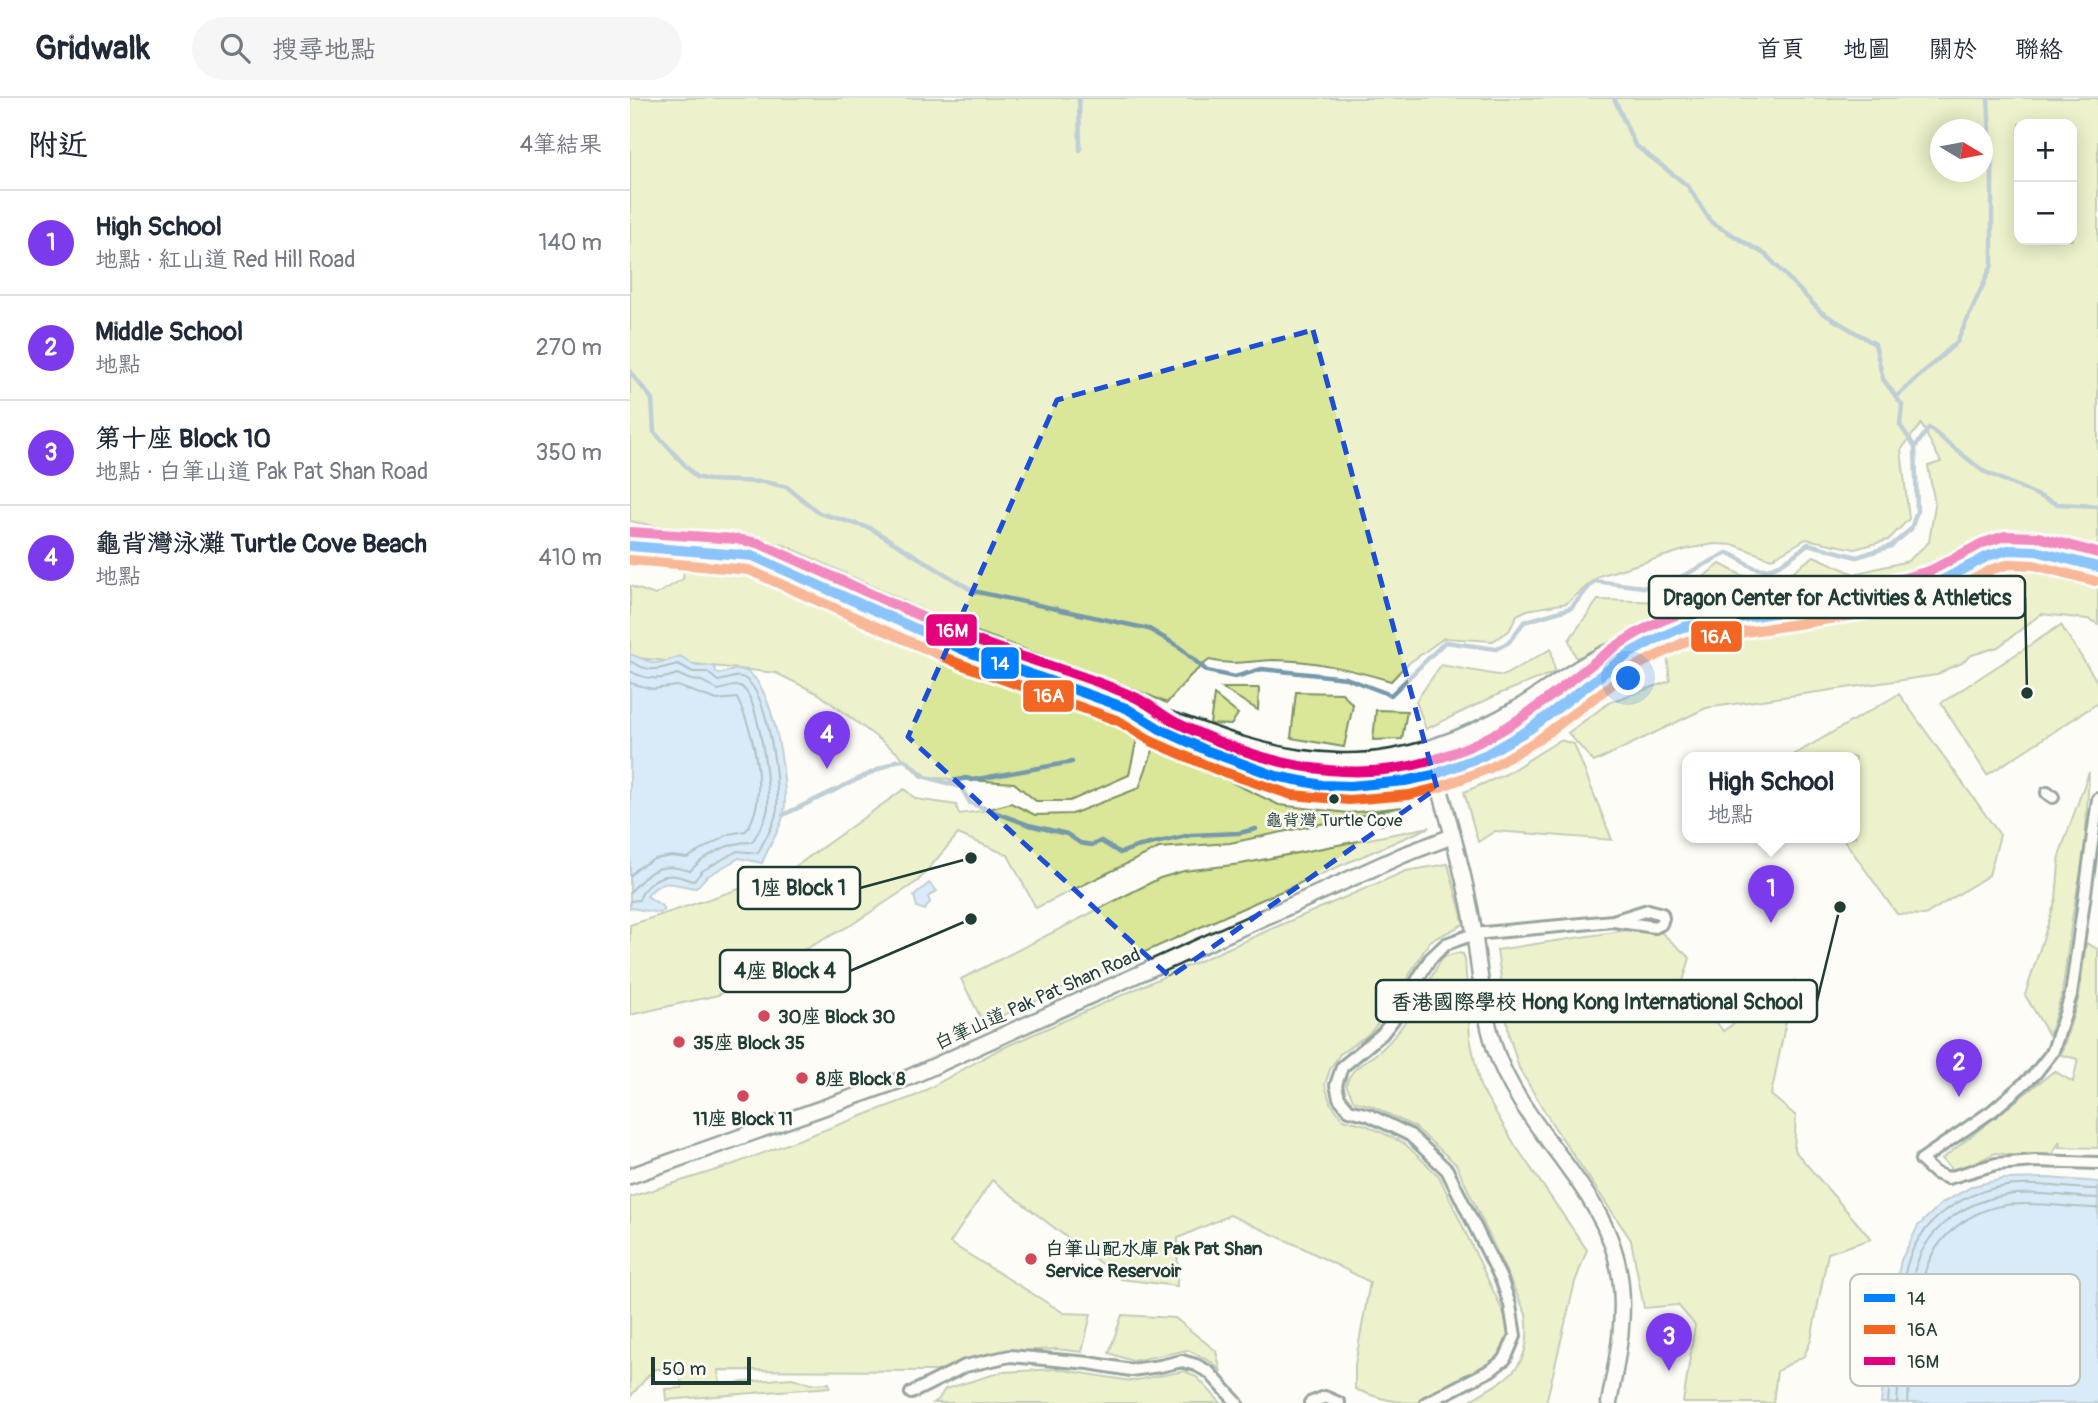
<!DOCTYPE html>
<html lang="zh-TW">
<meta charset="utf-8">
<style>
:root{--surface:#fff;--page:#f6f6f7;--text:#1f2937;--muted:#747a83;--line:#e0e1e3;--accent:#7c3aed}
body{margin:0;font-family:Pangolin,"LXGW WenKai TC",sans-serif;background:var(--page);color:var(--text)}
.controls{position:absolute;right:21px;top:21px;display:grid;overflow:hidden;border-radius:14px;box-shadow:0 4px 18px #0003}
.controls button{width:63px;height:63px;display:grid;place-items:center;padding:0;border:0;border-bottom:2px solid var(--line);background:var(--surface);color:var(--text);font:35px sans-serif}
.compass{position:absolute;left:1300px;top:21px;width:63px;height:63px;border-radius:50%;background:var(--surface);box-shadow:0 4px 18px #0003;rotate:100deg}
.scale{position:absolute;left:21px;bottom:18px;width:100px;box-sizing:border-box;padding-left:7px;border:4px solid #1f3d34;border-top:0;font-size:19px;line-height:24px;white-space:nowrap;color:#1f3d34;-webkit-text-stroke:5px #fdfcf7;paint-order:stroke}
.you{position:absolute;left:999px;top:581px;width:24px;height:24px;margin:-18px;border:5px solid #fff;border-radius:50%;background:#1a73e8;box-shadow:0 0 0 10px #1a73e833}
.badge{display:grid;place-items:center;width:46px;height:46px;border-radius:50%;background:var(--accent);color:#fff;font-size:23px;font-weight:700}
.pin{position:absolute;translate:-50% -58px;filter:drop-shadow(0 2px 4px #0008)}
.pin::after{content:'';position:absolute;top:37px;width:24px;height:21px;background:inherit;clip-path:polygon(0 0,100% 0,50% 100%)}
.popup{position:absolute;left:1052px;top:654px;width:178px;height:91px;box-sizing:border-box;display:grid;place-content:center;border-radius:14px;background:var(--surface);filter:drop-shadow(0 2px 5px #0005);font-size:23px;white-space:nowrap;color:var(--muted)}
.popup b{font-size:26px;color:var(--text)}
.popup::after{content:'';position:absolute;left:50%;top:100%;margin-left:-14px;border:14px solid transparent;border-top-color:var(--surface)}
.list{margin:0;padding:0;list-style:none}
h2{display:flex;justify-content:space-between;align-items:center;height:91px;margin:0;padding:0 28px;font-size:30px}
h2 small{font-size:23px;font-weight:400;color:var(--muted)}
.list li{display:grid;grid-template-columns:46px 1fr auto;gap:21px;align-items:center;box-sizing:border-box;height:105px;padding:0 28px;border-top:2px solid var(--line)}
.list b{display:block;font-size:26px;white-space:nowrap}
.list p{margin:0;font-size:23px;white-space:nowrap;color:var(--muted)}
.list em{font-size:23px;font-style:normal;color:var(--muted)}
.icon{flex:none;width:38px;height:38px;fill:none;stroke:currentColor;stroke-width:2;stroke-linecap:round;stroke-linejoin:round}
.map{position:relative;flex:none;width:1468px;height:1305px;overflow:hidden}
header{display:flex;align-items:center;gap:42px;box-sizing:border-box;height:98px;padding:0 35px;background:var(--surface);border-bottom:2px solid var(--line)}
header strong{font-size:33px}
nav{display:flex;gap:38px;margin-inline-start:auto;font-size:24px}
.search{width:490px;height:63px;background:var(--page);display:flex;align-items:center;gap:18px;box-sizing:border-box;padding:0 24px;border-radius:38px;color:var(--muted);font-size:26px}
main{display:flex}
aside{flex:1;background:var(--surface)}
.map>svg:first-child{display:block}
.green{fill:#dae698;stroke:#7c9266;stroke-width:2;fill-rule:evenodd}
.water{fill:#aed6f9;stroke:#7599aa;stroke-width:2}
.lines{fill:none;stroke-linecap:round;stroke-linejoin:round}
.shore{stroke:#587a83;stroke-width:2}
.stream{stroke:#7599aa;stroke-width:4.5}
.minor-casing{stroke:#1f3d34;stroke-width:16}
.tertiary-casing{stroke:#1f3d34;stroke-width:19}
.secondary-casing{stroke:#1f3d34;stroke-width:21}
.minor{stroke:#fdfcf7;stroke-width:10}
.tertiary{stroke:#fdfcf7;stroke-width:14}
.secondary{stroke:#fdfcf7;stroke-width:16}
.bus-1-casing{stroke:#fdfcf7;stroke-width:16}
.bus-2-casing{stroke:#fdfcf7;stroke-width:16}
.bus-3-casing{stroke:#fdfcf7;stroke-width:16}
.bus-1{stroke:#0080ff;stroke-width:10}
.bus-2{stroke:#f26522;stroke-width:10}
.bus-3{stroke:#e5007d;stroke-width:10}
.marked{fill:none;stroke:#1d4ed8;stroke-width:5;stroke-dasharray:14 9;stroke-linejoin:round}
.bus-dot{fill:#1f3d34;stroke:#fdfcf7;stroke-width:2.5}
.poi-dot{fill:#d1495b;stroke:#fdfcf7;stroke-width:2.5}
.labels{text-anchor:middle;stroke-width:5;stroke-linejoin:round;paint-order:stroke}
.bus-label{font-size:17px;fill:#1f3d34;stroke:#fdfcf7}
.street-label{font-size:19px;fill:#1f3d34;stroke:#fdfcf7}
.poi-label{font-size:19px;font-weight:bold;fill:#1f3d34;stroke:#fdfcf7;text-anchor:start}
.key{fill:#fdfcf7;stroke:#bac3bc;stroke-width:2}
.key-label{font-size:19px;fill:#1f3d34}
.leader{fill:none;stroke:#1f3d34;stroke-width:2.5}
.callout-dot{fill:#1f3d34;stroke:#fdfcf7;stroke-width:2.5}
.callout{fill:#fdfcf7;stroke:#1f3d34;stroke-width:2.5}
.callout-label{font-size:21px;text-anchor:middle;font-weight:bold;fill:#1f3d34}
.line-badge{stroke:#fdfcf7;stroke-width:2.5}
.badge-label{font-size:19px;text-anchor:middle;font-weight:bold;fill:#fff}
</style>
<header>
<strong>Gridwalk</strong>
<div class="search"><svg class="icon" aria-label="search" viewBox="0 0 24 24"><circle cx="10" cy="10" r="6"/><path d="M15 15l6 6"/></svg>搜尋地點</div>
<nav><a>首頁</a><a>地圖</a><a>關於</a><a>聯絡</a></nav>
</header>
<main>
<aside>
<h2>附近<small>4筆結果</small></h2>
<ul class="list">
<li><span class="badge">1</span><div><b>High School</b><p>地點 · 紅山道 Red Hill Road</p></div><em>140 m</em></li>
<li><span class="badge">2</span><div><b>Middle School</b><p>地點</p></div><em>270 m</em></li>
<li><span class="badge">3</span><div><b>第十座 Block 10</b><p>地點 · 白筆山道 Pak Pat Shan Road</p></div><em>350 m</em></li>
<li><span class="badge">4</span><div><b>龜背灣泳灘 Turtle Cove Beach</b><p>地點</p></div><em>410 m</em></li>
</ul>
</aside>
<div class="map">
<svg width="1468" height="1305" viewBox="0 0 1468 1305">
<rect width="100%" height="100%" fill="#fdfcf7"/>
<filter id="ink" filterUnits="userSpaceOnUse"><feTurbulence type="fractalNoise" baseFrequency=".0143" numOctaves="2"/><feDisplacementMap in="SourceGraphic" scale="14" xChannelSelector="R" yChannelSelector="G"/><feConvolveMatrix kernelMatrix="1 2 1 2 8 2 1 2 1" color-interpolation-filters="sRGB"/></filter>
<g filter="url(#ink)">
<path class="green" d="M0 0H1468V455L1420 447 1393 445 1336 453 1294 479 1236 491 1097 512 1045 525 946 560 939 542 968 502 1041 504 1090 466 1111 477 1147 485 1184 458 1224 476 1278 463 1299 444 1305 407 1298 368 1311 364 1291 326 1271 352 1279 421 1258 442 1225 451 1176 441 1141 461 1105 447 1085 446 1061 450 969 478 937 505 897 512 887 517 879 533 863 543 814 540 775 568 761 583C723 572 683 562 643 562 619 563 604 568 579 562L560 578 537 605 504 591 320 524 154 447 123 439 94 434 44 432 0 423ZM1389 26H1442V142H1389ZM1310 32H1352V74H1310Z
M1394 464 1444 470 1468 478V526L1458 521 1411 516 1368 549 1342 557 1330 566 1319 570 1307 577 1076 610 964 664 938 635 980 604 1040 583 1037 556 1049 544 1101 531 1239 509 1299 497 1350 476Z
M91 467 143 478 307 554 450 606 509 631 499 677 440 703H406L384 685 291 679 269 656 189 596 146 575 0 559V488L25 497 53 481 54 470Z
M1431 527 1468 585V605L1357 677 1311 605Z
M921 551 925 574 869 596 796 631 786 603 811 567 873 578Z
M592 590H629L628 612Z
M666 594 712 595 723 607 714 649 661 640Z
M1269 596 1370 737 1359 777 1295 817 1267 816 1212 739H1225V659H1160Z
M584 597 608 616 601 627 580 626Z
M746 612 777 613 772 641 743 642Z
M930 642 944 646 982 742 865 733 848 744 834 694 876 676Z
M526 644 563 666 649 707 718 715 772 709 600 745 529 750 406 810 378 757 328 736 288 783 221 827 88 897 0 917V827L155 776 274 691 286 701 326 707 329 716 352 713 381 705 405 717 442 716 509 690Z
M1459 674 1455 750 1442 821 1432 896 1419 937 1395 897 1426 801 1430 755Z
M800 729 631 802 354 926 331 881 530 780 554 773 611 766Z
M818 766 834 826 800 843 755 916 740 935 710 956 700 971 695 987 700 1004 713 1021 736 1027 774 1045 809 1078 877 1222C879 1235 879 1252 868 1262 862 1269 800 1304 793 1305 765 1305 750 1301 725 1291V1267L740 1184 673 1150 600 1117 548 1140 547 1188 491 1181 362 1082 320 1145 434 1215 461 1216 452 1254 427 1251 369 1254 307 1273 88 1272 90 1286 162 1280 181 1286 199 1285 200 1289 36 1302 35 1291 52 1290 50 1272 24 1271 0 1299V1099L96 1069 285 998 368 952 646 829 776 773Z
M1024 828 1060 860 1046 906 1066 896 1093 933 1164 883 1141 997 1166 1018 1164 1052 1241 1141 1198 1155 1181 1242 1174 1258 1147 1273 1143 1305H1053L1065 1227 1048 1207 1014 1210 1001 1142 921 1024 889 970 879 937 867 852Z
M1456 845 1468 851V1050L1429 1049 1430 1043 1419 1061 1365 1055 1326 1075 1312 1061 1424 973 1443 984 1448 961 1431 957 1449 899Z
M827 855 833 856 835 861 840 940 850 988 885 1047 957 1152 945 1184 916 1305H835C877 1280 904 1272 896 1216L826 1066 785 1029 742 1008 724 1003 716 987C721 967 740 963 753 950 779 926 795 888 813 859Z
M492 1217 545 1220 586 1253 591 1274 583 1265 558 1252 502 1263 479 1255Z
M427 1271 501 1283 555 1273 568 1280 591 1305H303L308 1302 315 1291 372 1274Z"/>
<path class="water" d="M0 556 23 565 34 564 50 558 64 567 84 568 86 574 89 576C98 574 107 569 116 573 144 586 159 687 154 715 150 733 138 749 132 765L109 760 76 779 66 790C46 788 33 777 17 798L32 808 34 812 30 815 0 810Z
M299 785 307 793 298 799 300 804 295 812 287 809 284 798Z
M1418 1080 1468 1084V1305H1251L1263 1202 1271 1162 1288 1128 1312 1105 1343 1088 1373 1081Z"/>
<g class="lines">
<path class="shore" d="M0 563C21 576 27 571 48 566L63 574H77L88 583C96 582 107 576 114 580 139 595 149 683 147 710 146 725 134 742 128 755L107 753 72 773 64 783C57 782 53 779 46 778 29 775 14 787 9 802L0 803
M0 573C15 582 32 582 47 576L61 582 72 583 88 592C94 591 105 586 110 588 129 596 140 689 138 709 137 721 128 735 122 744 101 743 75 757 60 773 27 763 21 773 0 794
M0 585 23 591 47 588 87 602 107 600C124 634 140 699 116 733L99 736 57 760 42 758 24 761 8 770 0 778
M1258 1305C1260 1278 1263 1252 1267 1225 1269 1205 1272 1185 1277 1167 1289 1124 1330 1096 1371 1089 1403 1083 1436 1091 1468 1091
M1267 1305C1269 1278 1272 1252 1275 1225 1278 1207 1280 1186 1286 1168 1298 1129 1334 1105 1372 1098 1404 1092 1437 1099 1468 1100
M1278 1305C1279 1280 1282 1255 1285 1230 1288 1211 1289 1189 1296 1171 1307 1137 1341 1112 1376 1107 1407 1103 1438 1110 1468 1110"/>
<path class="stream" d="M449 0 450 52
M984 0 1005 47 1058 88 1081 124 1136 157 1191 214 1245 246 1253 281 1272 307 1270 327 1285 349
M0 274 22 301 24 334 66 379 78 382 135 384 157 389 189 415 240 430 343 493 519 531 548 548 577 573 605 579 632 571 716 580 761 597 815 544 866 551 879 544 894 524 941 510 964 483 1022 490 1041 484 1097 455C1105 456 1109 461 1116 465 1140 482 1159 460 1178 446L1227 459 1261 448 1281 431 1287 413 1285 349 1299 330 1353 373 1427 406 1468 408
M1266 299 1327 244 1362 167V73L1358 0
M320 684 336 680 342 682 442 664
M153 717 266 663 275 662 296 679 331 689 340 705 399 727 437 736 450 745 462 747 471 743 490 755 506 749 561 737 609 735 626 731"/>
<defs>
<path id="minor" d="M1417 695 1423 699
M1468 701 1441 897 1423 953 1405 976 1362 1013 1291 1062 1305 1075 1318 1080 1366 1066 1405 1063 1468 1065
M281 1295 335 1268 380 1258 459 1265 501 1272 530 1268 552 1263 566 1267 579 1274 607 1305
M680 1305 695 1299 709 1305
M796 1305 861 1272 875 1261 885 1238 880 1207 872 1183 817 1072 780 1037 739 1017 719 1012 709 1000 706 987 712 969 752 936 763 922 800 861 816 846 844 836 983 823 1018 812 1032 816 1033 820 1031 826 1025 829 983 823"/>
<path id="tertiary" d="M798 650C814 704 830 759 841 815 849 860 851 908 865 951 892 1032 975 1089 989 1173 997 1217 987 1262 979 1305
M0 1078 280 979 773 757 823 738"/>
<path id="secondary" d="M0 448 105 455 123 458 336 553 496 610C537 619 574 636 613 648 643 657 675 663 707 664 771 667 839 641 893 608 920 591 945 571 974 557 1003 543 1033 534 1065 528L1274 495 1307 485 1358 458 1378 452 1406 453 1468 469
M500 613C532 638 573 651 610 665 701 700 796 695 880 643 927 615 968 577 1014 548"/>
</defs>
<use href="#minor" class="minor-casing"/>
<use href="#tertiary" class="tertiary-casing"/>
<use href="#secondary" class="secondary-casing"/>
<use href="#minor" class="minor"/>
<use href="#tertiary" class="tertiary"/>
<use href="#secondary" class="secondary"/>
<defs>
<path id="bus-1" d="M0 448 123 458 336 553 496 610 530 631 578 653 646 678 692 687 720 688 775 683 803 677 855 657 900 631 1000 555 1022 543 1053 529 1274 495 1307 485 1358 458 1378 452 1406 453 1468 469"/>
<path id="bus-2" d="M0 462 119 472 330 566 489 623 523 644 585 671 662 697 719 702 779 697 807 690 860 670 908 642 1008 567 1057 543 1277 509 1312 498 1363 471 1380 466 1404 467 1465 483"/>
<path id="bus-3" d="M1 434 106 441 128 445C199 476 269 510 340 540 393 561 448 574 500 597 516 603 530 616 545 624 625 663 712 689 800 663 832 653 863 639 891 620 943 585 988 536 1049 516L1271 481 1302 472 1353 445 1375 438 1408 439 1468 455"/>
</defs>
<use href="#bus-1" class="bus-1-casing"/>
<use href="#bus-2" class="bus-2-casing"/>
<use href="#bus-3" class="bus-3-casing"/>
<use href="#bus-1" class="bus-1"/>
<use href="#bus-2" class="bus-2"/>
<use href="#bus-3" class="bus-3"/>
</g>
</g>
<path d="M0 0H1468V1305H0ZM683 232 807 690 540 879 278 639 427 302Z" fill="#fdfcf7" fill-opacity=".55" fill-rule="evenodd"/>
<path class="marked" d="M683 232 807 690 540 879 278 639 427 302Z"/>
<circle class="bus-dot" cx="704" cy="701" r="6"/>
<g class="poi-dot">
<circle cx="134" cy="918" r="7"/>
<circle cx="49" cy="944" r="7"/>
<circle cx="172" cy="980" r="7"/>
<circle cx="113" cy="998" r="7"/>
<circle cx="401" cy="1161" r="7"/>
</g>
<g class="labels">
<g class="bus-label">
<text x="704" y="728">龜背灣 Turtle Cove</text>
</g>
<g class="street-label">
<text transform="translate(407 900) rotate(-24)" y="7">白筆山道 Pak Pat Shan Road</text>
</g>
<g class="poi-label">
<text x="148" y="925">30座 Block 30</text>
<text x="63" y="951">35座 Block 35</text>
<text x="186" y="987">8座 Block 8</text>
<text x="113" y="1027" text-anchor="middle">11座 Block 11</text>
<text x="415" y="1157">白筆山配水庫 Pak Pat Shan<tspan x="415" dy="22">Service Reservoir</tspan></text>
</g>
</g>
<rect x="1220" y="1176" width="230" height="112" rx="10" class="key"/>
<rect x="1234" y="1196" width="31" height="8" fill="#0080ff"/>
<rect x="1234" y="1227" width="31" height="9" fill="#f26522"/>
<rect x="1234" y="1259" width="31" height="8" fill="#e5007d"/>
<g class="key-label">
<text x="1277" y="1207">14</text>
<text x="1277" y="1238">16A</text>
<text x="1277" y="1270">16M</text>
</g>
<path class="leader" d="M1397 595L1395 499M341 760L230 790M341 821L220 873M1210 809L1187 903"/>
<g class="callout-dot">
<circle cx="1397" cy="595" r="7"/>
<circle cx="341" cy="760" r="7"/>
<circle cx="341" cy="821" r="7"/>
<circle cx="1210" cy="809" r="7"/>
</g>
<g class="callout">
<rect x="1019" y="478" width="376" height="42" rx="7"/>
<rect x="108" y="769" width="122" height="42" rx="7"/>
<rect x="90" y="852" width="130" height="42" rx="7"/>
<rect x="746" y="882" width="441" height="42" rx="7"/>
</g>
<g class="callout-label">
<text x="1207" y="507">Dragon Center for Activities &amp; Athletics</text>
<text x="169" y="797">1座 Block 1</text>
<text x="155" y="880">4座 Block 4</text>
<text x="967" y="911">香港國際學校 Hong Kong International School</text>
</g>
<g class="line-badge">
<rect x="295" y="515" width="53" height="34" rx="7" fill="#e5007d"/>
<rect x="1060" y="522" width="53" height="33" rx="7" fill="#f26522"/>
<rect x="350" y="548" width="40" height="34" rx="7" fill="#0080ff"/>
<rect x="392" y="581" width="53" height="34" rx="7" fill="#f26522"/>
</g>
<g class="badge-label">
<text x="322" y="539">16M</text>
<text x="1086" y="545">16A</text>
<text x="370" y="572">14</text>
<text x="419" y="604">16A</text>
</g>
</svg>
<div class="controls">
<button>+</button>
<button>−</button>
</div>
<svg class="compass" viewBox="-18 -18 36 36"><path d="M0-13l5 13h-10z" fill="#e53935"/><path d="M0 13l5-13h-10z" fill="#747a83"/></svg>
<div class="scale">50 m</div>
<div class="you"></div>
<div class="pin badge" style="left:1141px;top:825px">1</div>
<div class="popup"><b>High School</b>地點</div>
<div class="pin badge" style="left:1329px;top:999px">2</div>
<div class="pin badge" style="left:1039px;top:1273px">3</div>
<div class="pin badge" style="left:197px;top:671px">4</div>
</div>
</main>
